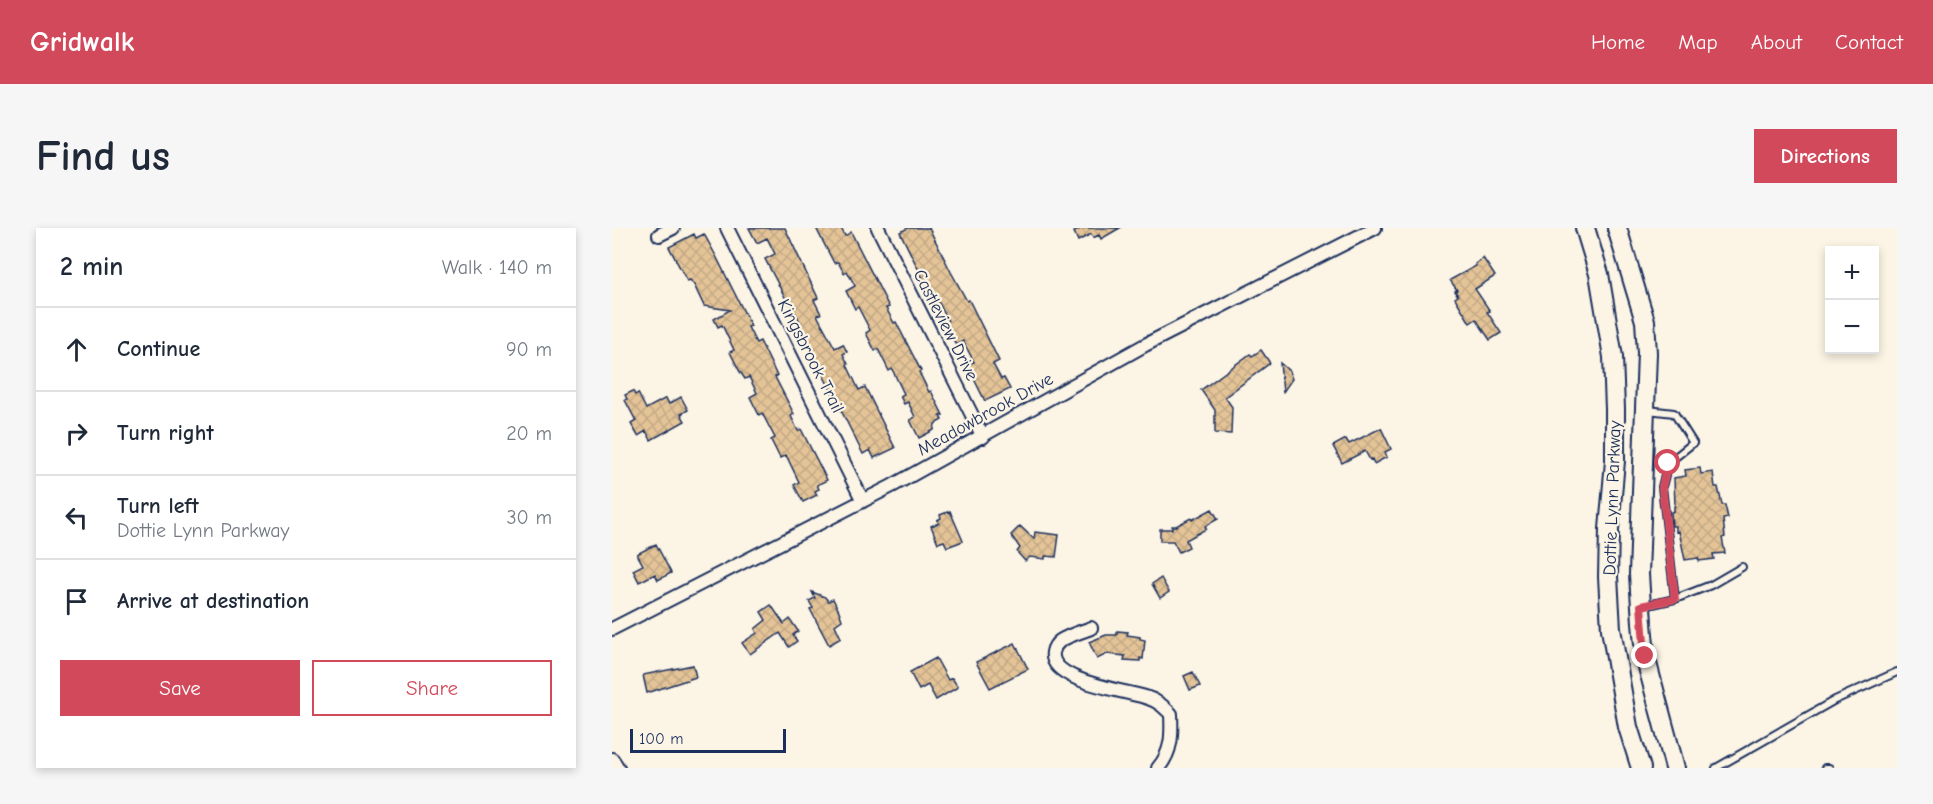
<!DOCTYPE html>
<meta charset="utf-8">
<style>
:root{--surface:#fff;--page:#f6f6f7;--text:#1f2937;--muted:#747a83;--line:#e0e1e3;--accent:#d1495b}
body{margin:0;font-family:"Comic Neue",sans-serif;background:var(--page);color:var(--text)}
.controls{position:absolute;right:18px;top:18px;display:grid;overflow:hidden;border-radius:0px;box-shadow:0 3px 9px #0003}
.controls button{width:54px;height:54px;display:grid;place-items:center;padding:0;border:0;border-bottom:2px solid var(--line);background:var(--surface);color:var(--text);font:30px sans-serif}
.scale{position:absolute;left:18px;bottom:15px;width:156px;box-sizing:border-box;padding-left:6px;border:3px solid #1b2f5e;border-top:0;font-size:16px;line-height:21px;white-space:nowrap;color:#1b2f5e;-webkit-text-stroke:4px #fcf5e5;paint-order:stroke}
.stop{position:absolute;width:18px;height:18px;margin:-14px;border:4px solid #d1495b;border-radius:50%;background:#fff}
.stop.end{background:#d1495b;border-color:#fff;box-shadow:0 2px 6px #0008}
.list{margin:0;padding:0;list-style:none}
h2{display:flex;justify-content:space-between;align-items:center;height:78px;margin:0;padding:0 24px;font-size:26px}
h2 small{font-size:20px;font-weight:400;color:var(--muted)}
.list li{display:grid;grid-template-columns:39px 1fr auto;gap:18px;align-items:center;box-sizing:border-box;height:84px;padding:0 24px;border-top:2px solid var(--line)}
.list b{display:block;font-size:22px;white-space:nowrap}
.list p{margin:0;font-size:20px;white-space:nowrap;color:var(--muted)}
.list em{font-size:20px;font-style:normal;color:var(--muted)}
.actions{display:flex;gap:12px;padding:18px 24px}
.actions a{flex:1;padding:14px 0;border:2px solid var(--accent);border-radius:0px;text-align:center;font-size:21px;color:var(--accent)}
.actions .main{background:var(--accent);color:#fff}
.icon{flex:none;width:33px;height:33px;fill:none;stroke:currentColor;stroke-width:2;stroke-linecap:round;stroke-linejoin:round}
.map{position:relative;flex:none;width:1285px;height:540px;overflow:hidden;border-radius:0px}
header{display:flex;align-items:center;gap:36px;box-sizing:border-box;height:84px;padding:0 30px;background:var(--accent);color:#fff}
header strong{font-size:28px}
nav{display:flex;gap:33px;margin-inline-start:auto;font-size:21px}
.intro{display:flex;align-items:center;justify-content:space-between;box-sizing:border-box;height:144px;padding:0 36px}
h1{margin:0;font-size:42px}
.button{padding:15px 27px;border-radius:0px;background:var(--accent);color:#fff;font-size:21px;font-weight:700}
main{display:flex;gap:36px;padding:0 36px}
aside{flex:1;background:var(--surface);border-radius:0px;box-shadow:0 3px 9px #0003}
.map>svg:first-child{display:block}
.building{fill:url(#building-cross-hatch);stroke:#1b2f5e;stroke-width:1.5}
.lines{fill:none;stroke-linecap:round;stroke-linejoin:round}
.service-casing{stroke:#1b2f5e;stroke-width:10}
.minor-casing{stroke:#1b2f5e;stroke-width:16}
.secondary-casing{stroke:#1b2f5e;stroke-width:22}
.service{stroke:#fcf5e5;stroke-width:6}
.minor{stroke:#fcf5e5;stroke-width:12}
.secondary{stroke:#fcf5e5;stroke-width:18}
.route{stroke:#d1495b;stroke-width:8}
.labels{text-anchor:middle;stroke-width:4.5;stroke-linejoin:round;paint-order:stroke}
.street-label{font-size:18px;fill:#1b2f5e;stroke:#fcf5e5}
</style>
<header>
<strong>Gridwalk</strong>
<nav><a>Home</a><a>Map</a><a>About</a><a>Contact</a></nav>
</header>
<div class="intro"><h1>Find us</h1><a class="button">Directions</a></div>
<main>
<aside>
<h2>2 min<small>Walk · 140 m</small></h2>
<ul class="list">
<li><svg class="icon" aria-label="ahead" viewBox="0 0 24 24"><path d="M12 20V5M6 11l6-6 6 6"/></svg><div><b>Continue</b></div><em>90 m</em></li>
<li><svg class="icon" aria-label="right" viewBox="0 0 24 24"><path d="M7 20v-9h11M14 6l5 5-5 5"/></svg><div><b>Turn right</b></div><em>20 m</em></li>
<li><svg class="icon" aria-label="left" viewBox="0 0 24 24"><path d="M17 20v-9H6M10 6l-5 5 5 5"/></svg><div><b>Turn left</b><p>Dottie Lynn Parkway</p></div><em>30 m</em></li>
<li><svg class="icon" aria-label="arrive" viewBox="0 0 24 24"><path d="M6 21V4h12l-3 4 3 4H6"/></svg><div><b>Arrive at destination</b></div></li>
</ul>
<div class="actions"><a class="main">Save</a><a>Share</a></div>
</aside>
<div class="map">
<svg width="1285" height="540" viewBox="0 0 1285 540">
<defs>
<pattern id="building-cross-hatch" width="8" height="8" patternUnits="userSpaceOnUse" patternTransform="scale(1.5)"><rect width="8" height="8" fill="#e4c497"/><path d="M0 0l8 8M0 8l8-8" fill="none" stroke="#c3a985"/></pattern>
</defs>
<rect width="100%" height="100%" fill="#fcf5e5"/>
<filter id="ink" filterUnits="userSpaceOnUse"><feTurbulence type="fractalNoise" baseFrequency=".0167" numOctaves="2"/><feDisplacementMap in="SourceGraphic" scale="12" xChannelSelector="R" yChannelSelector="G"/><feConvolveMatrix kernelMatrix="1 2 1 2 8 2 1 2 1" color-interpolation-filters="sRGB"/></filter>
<g filter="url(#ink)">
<path class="building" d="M137 0H173L206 70 202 72 209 86 205 87 223 120 231 116 235 124 231 126 236 136 235 137 247 162 253 159 283 220 262 230 258 222 251 226 186 97 189 96 178 74 176 75 153 31 163 26 155 10 145 15Z
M204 0H229L233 8 239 4 277 79 274 80 282 95 284 94 309 143 307 144 317 164 319 163 331 187 328 188 330 192 323 196 322 202 307 210 298 192 303 189 296 174 292 176 288 168 292 166 280 141 277 143 266 121 263 123 254 105 258 102 246 79 243 81 234 63 243 58 235 43 232 45 226 34 222 35Z
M296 0H317L339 44 355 73 357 72 387 133 381 136 389 151 392 150 398 161 373 173 355 137 362 134 351 113 344 117 333 95 336 93 326 73 323 75 288 4Z
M470 0H508L489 11 487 7 481 10 479 6 466 13 462 4Z
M82 6 84 10 92 6 104 28 139 98 136 99 144 115 148 113 153 123 165 148 163 149 182 186 179 188 186 203 189 201 215 252 205 257 207 261 203 263 205 267 191 274 182 257 187 254 174 227 168 230 159 212 163 210 150 185 147 187 138 169 145 165 137 149 133 151 127 142 118 124 122 122 110 97 106 99 102 91 118 82 92 78 82 57 78 52 75 53 57 19Z
M871 30 883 48 863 61 878 83 875 84 889 105 878 112 864 91 858 95 843 70 846 68 843 63 845 62 838 52 864 38 863 36Z
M649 122 658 135 613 169 620 179 619 206 603 205V182L589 162 638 126 640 128Z
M668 135 677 143 680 151 671 164Z
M21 163 23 167 26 165 34 181 54 170 57 176 69 169 76 182 69 186 73 193 39 212 34 203 26 208 19 196 24 193 13 172 15 171 13 167Z
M769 200 779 221 773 224 775 229 762 236 760 231 758 232 753 223 730 235 721 218 734 211 737 216Z
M1088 240 1089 246 1101 244 1103 259H1106L1110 277H1113L1116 290 1111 291 1113 309 1110 310 1113 325 1101 326 1102 331 1087 333 1086 330 1073 332 1067 303 1064 304V298H1060L1059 284 1062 283V278H1063L1062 250 1074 248 1073 242Z
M600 281 606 291 593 298 594 301 574 312 577 319 567 324 561 313H548V301H560V298H564L579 290 580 292Z
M338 283 351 313 335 319 332 313 326 315 319 298 327 295 325 292 329 290 328 287Z
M408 298 422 311 423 304 447 307 444 329 433 328V331L418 329 413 333 405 324 408 320 399 307Z
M44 316 59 345 46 352 43 346 27 354 21 342 31 337 25 326Z
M549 350 557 364 548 370 540 356Z
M200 364 213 369 216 373 221 371 227 383 230 392 223 397 229 410 217 417 198 381 201 380 197 373 203 370Z
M159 377 172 396 178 391 186 403 181 407 185 413 177 419 168 405 138 426 130 415 145 405 143 401 154 392 149 384Z
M505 403 516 404 515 407 528 409V411L533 412 531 431 528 430V433L512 432 513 428 495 426 485 431 477 414 494 407H505Z
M403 415 416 441 378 460 364 434Z
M324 430 336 452 340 450 346 459 324 472 316 457 307 462 298 444Z
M81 437 84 449 35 465 31 447Z
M581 444 588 458 578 462 572 448Z"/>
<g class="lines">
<defs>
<path id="service" d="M1063 371 1099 357 1130 339
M1032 378 1063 371 1050 259 1056 235 1081 215 1062 185 1036 182
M1104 540 1223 472 1285 444
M1213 540H1217"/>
<path id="minor" d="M115 0 251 273
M266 0 371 209
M47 7 61 0
M479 400C469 404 457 407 448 413 444 416 442 419 441 424 436 454 517 463 536 470 546 473 552 479 559 486 560 507 560 524 546 540
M0 401 280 258 533 117 763 0
M0 531 6 540"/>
<path id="secondary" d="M973 0 987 46 1001 129 1003 181V233L997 301 996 349 999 401 1016 499 1029 540
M1005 0 1033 93 1035 125 1027 346 1030 395 1033 428 1063 540"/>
</defs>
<use href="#service" class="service-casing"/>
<use href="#minor" class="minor-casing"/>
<use href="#secondary" class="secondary-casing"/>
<use href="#service" class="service"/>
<use href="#minor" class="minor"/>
<use href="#secondary" class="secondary"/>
</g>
</g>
<g class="lines" filter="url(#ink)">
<path class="route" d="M1033 428 1029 378 1063 371 1050 259 1056 235"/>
</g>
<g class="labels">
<g class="street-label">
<text transform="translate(334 97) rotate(63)" y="6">Castleview Drive</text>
<text transform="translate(199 128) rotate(63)" y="6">Kingsbrook Trail</text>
<text transform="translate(373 186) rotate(-29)" y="6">Meadowbrook Drive</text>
<text transform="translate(1000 270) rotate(-88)" y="6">Dottie Lynn Parkway</text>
</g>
</g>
</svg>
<div class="controls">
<button>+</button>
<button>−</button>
</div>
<div class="scale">100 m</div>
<div class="stop" style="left:1056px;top:235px"></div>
<div class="stop end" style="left:1033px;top:428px"></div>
</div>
</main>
